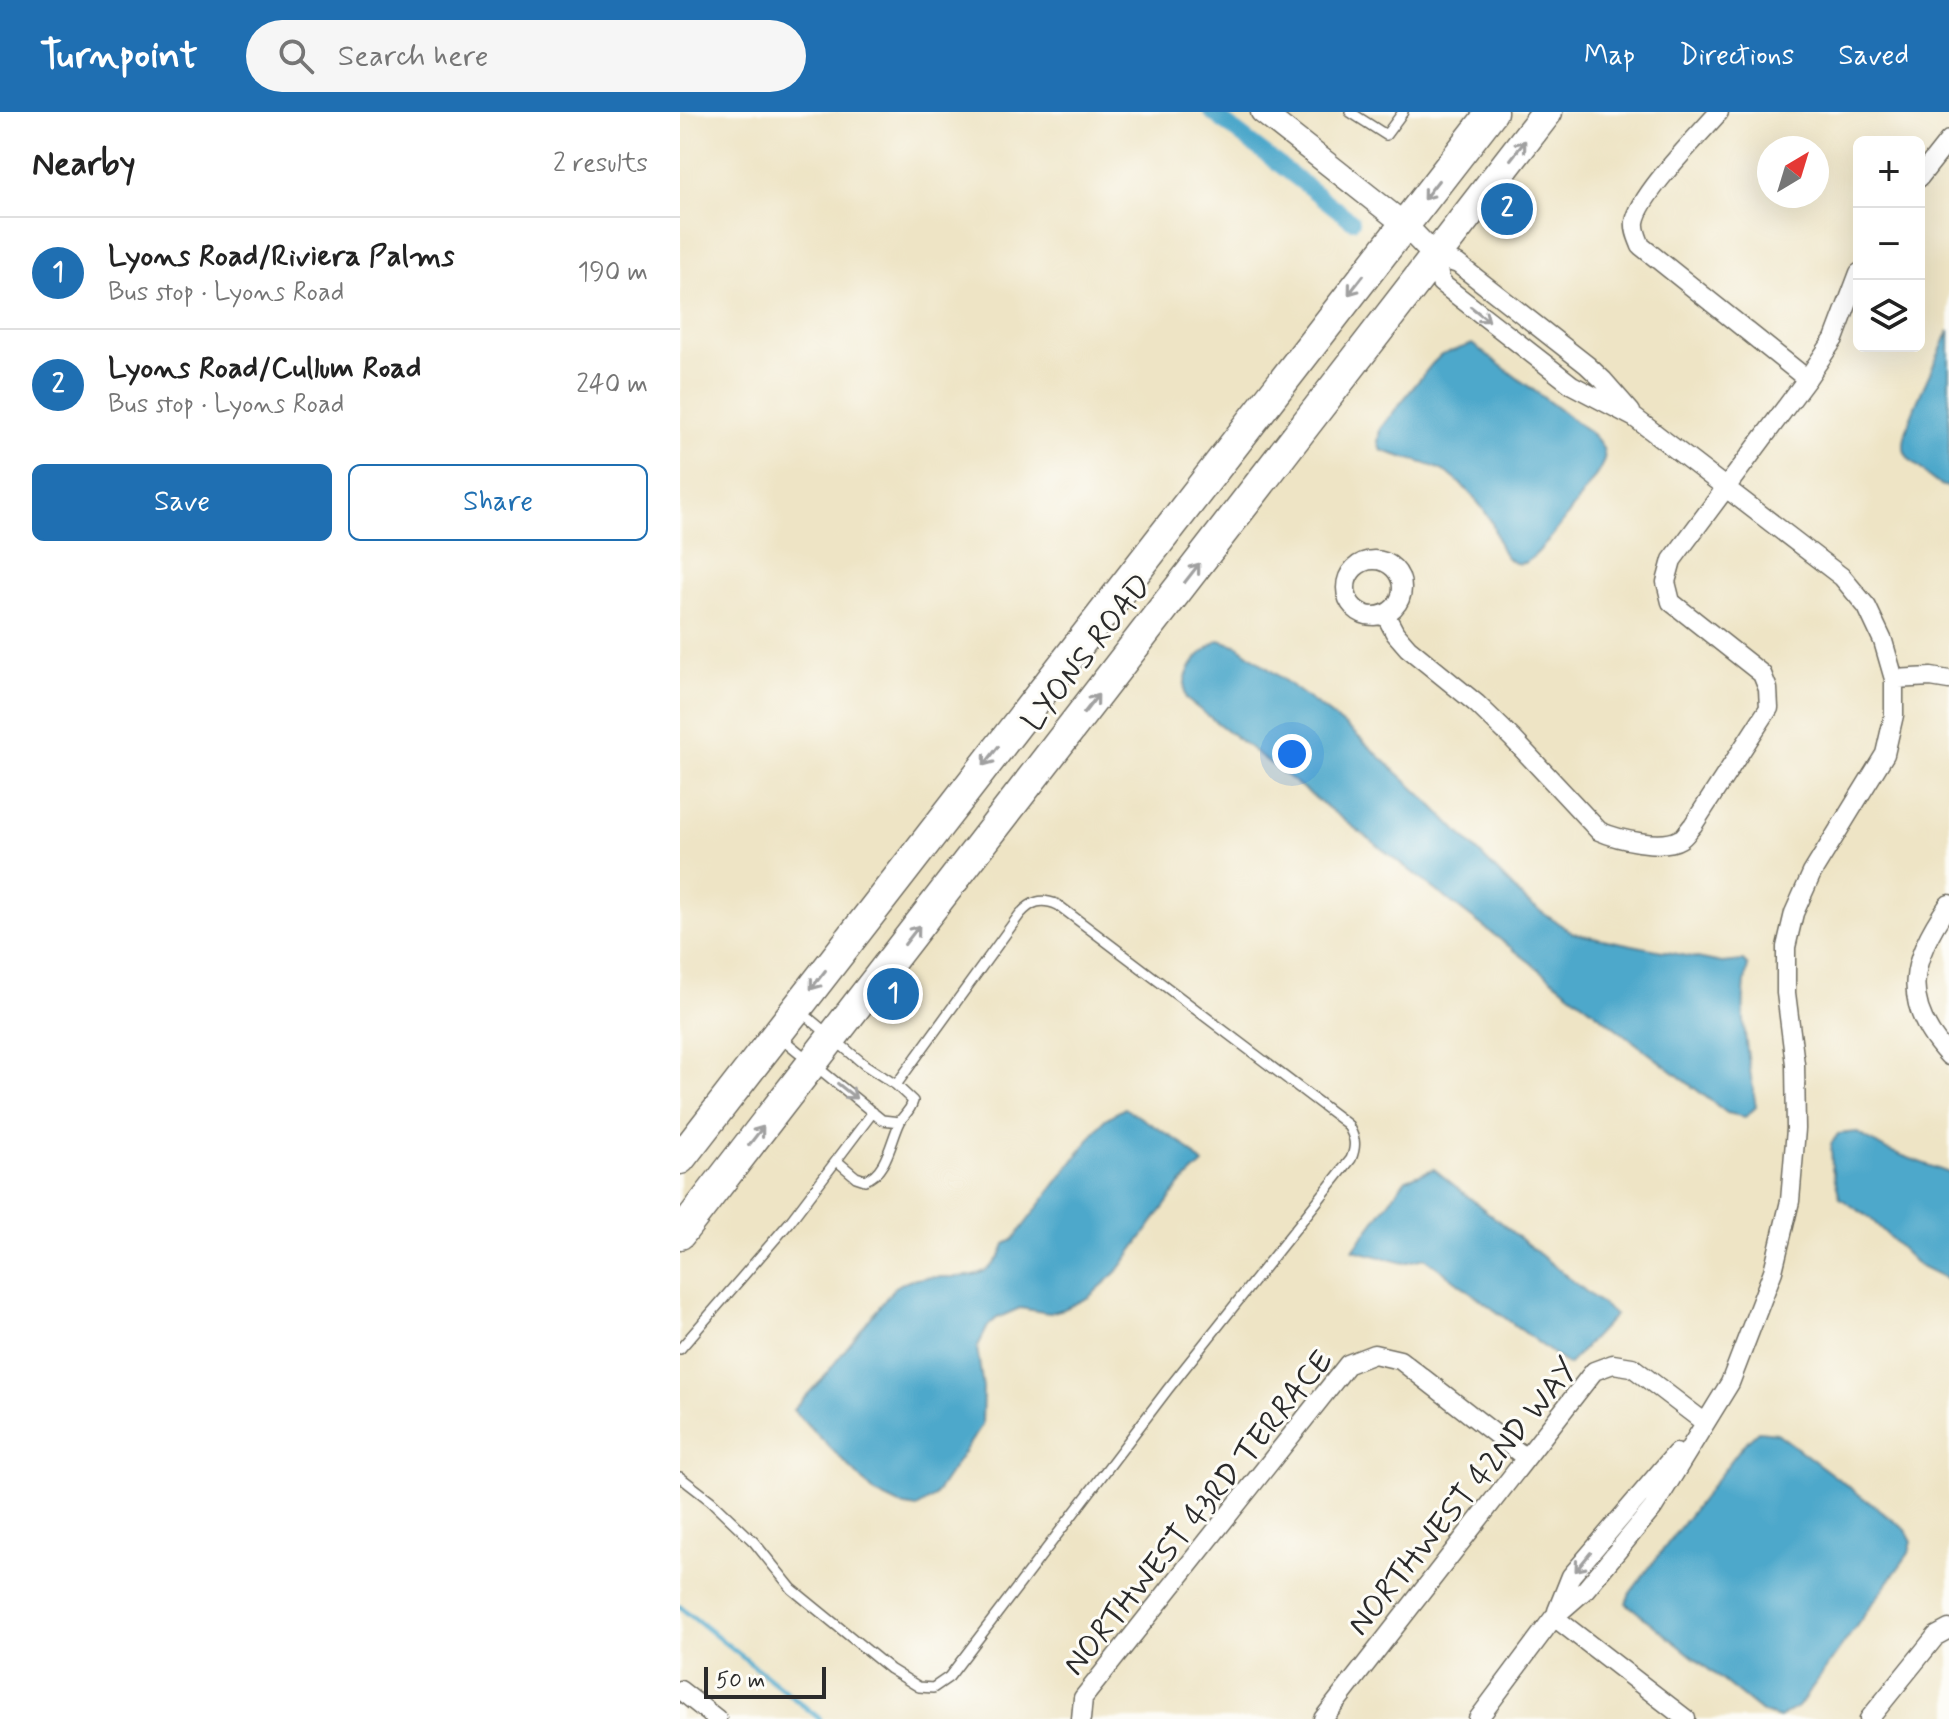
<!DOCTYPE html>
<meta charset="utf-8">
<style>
:root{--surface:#fff;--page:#f6f6f6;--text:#222;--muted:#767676;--line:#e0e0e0;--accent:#1f6fb2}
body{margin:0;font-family:Mynerve,sans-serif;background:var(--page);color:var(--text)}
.controls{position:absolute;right:24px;top:24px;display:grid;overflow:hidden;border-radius:12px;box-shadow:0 8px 32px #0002}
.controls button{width:72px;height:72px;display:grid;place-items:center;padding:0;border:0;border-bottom:2px solid var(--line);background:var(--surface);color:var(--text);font:40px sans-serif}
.compass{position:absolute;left:1077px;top:24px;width:72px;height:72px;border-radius:50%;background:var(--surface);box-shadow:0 8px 32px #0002;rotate:38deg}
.scale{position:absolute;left:24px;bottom:20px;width:122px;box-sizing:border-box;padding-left:8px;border:4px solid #2b2b2b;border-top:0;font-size:22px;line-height:28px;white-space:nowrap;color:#2b2b2b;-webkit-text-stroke:6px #fdfcf7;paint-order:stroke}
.you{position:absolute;left:612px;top:642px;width:28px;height:28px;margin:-20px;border:6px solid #fff;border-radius:50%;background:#1a73e8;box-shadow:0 0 0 12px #1a73e833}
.badge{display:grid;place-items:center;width:52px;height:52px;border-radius:50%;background:var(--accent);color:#fff;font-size:26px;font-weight:700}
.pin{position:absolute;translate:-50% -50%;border:4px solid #fff;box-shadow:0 2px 8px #0006}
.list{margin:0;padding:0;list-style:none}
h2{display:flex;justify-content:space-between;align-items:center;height:104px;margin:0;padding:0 32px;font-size:34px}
h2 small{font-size:26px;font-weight:400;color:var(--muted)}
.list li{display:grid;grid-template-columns:52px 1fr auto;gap:24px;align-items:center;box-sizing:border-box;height:112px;padding:0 32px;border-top:2px solid var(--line)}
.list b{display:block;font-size:30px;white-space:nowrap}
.list p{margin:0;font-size:26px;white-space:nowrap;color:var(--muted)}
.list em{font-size:26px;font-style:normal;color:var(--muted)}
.actions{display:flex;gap:16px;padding:24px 32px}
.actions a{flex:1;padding:18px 0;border:2px solid var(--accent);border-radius:12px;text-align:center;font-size:28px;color:var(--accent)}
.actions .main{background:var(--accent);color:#fff}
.icon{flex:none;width:44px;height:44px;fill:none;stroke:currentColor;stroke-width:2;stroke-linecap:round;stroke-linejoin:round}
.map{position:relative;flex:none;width:1269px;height:1607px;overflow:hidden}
header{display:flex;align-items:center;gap:48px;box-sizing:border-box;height:112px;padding:0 40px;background:var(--accent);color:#fff}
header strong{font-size:38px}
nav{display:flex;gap:44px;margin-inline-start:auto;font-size:28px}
.search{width:560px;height:72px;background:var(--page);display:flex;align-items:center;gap:20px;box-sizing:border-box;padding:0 28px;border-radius:44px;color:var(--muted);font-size:30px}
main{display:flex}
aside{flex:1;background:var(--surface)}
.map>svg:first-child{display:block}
.water{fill:#4ea8cb;stroke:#3c6a7b;stroke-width:2}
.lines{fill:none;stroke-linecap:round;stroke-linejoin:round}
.stream{stroke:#4ea8cb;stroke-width:5}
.canal{stroke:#4ea8cb;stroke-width:16}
.service-casing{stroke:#6f6c61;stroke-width:12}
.minor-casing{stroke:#6f6c61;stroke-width:21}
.tertiary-casing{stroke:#6f6c61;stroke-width:25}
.primary-casing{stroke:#6f6c61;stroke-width:33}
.service{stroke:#fff;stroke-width:9}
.minor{stroke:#fff;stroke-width:18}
.tertiary{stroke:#fff;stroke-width:22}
.primary{stroke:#fff;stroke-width:30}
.oneway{stroke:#a0a0a0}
.labels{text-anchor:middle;stroke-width:6;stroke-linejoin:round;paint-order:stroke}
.street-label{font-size:32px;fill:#2b2b2b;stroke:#fdfcf7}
</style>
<header>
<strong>Turnpoint</strong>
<div class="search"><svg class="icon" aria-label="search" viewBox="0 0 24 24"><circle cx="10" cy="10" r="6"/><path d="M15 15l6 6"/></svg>Search here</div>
<nav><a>Map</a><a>Directions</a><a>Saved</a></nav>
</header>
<main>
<aside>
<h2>Nearby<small>2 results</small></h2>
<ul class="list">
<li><span class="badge">1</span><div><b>Lyons Road/Riviera Palms</b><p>Bus stop · Lyons Road</p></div><em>190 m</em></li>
<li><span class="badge">2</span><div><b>Lyons Road/Cullum Road</b><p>Bus stop · Lyons Road</p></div><em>240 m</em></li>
</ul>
<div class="actions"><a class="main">Save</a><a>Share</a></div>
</aside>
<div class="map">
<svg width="1269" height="1607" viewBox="0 0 1269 1607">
<rect width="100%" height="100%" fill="#fdfcf7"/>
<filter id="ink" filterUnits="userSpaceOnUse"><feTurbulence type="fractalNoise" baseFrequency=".0125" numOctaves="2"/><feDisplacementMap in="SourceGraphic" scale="16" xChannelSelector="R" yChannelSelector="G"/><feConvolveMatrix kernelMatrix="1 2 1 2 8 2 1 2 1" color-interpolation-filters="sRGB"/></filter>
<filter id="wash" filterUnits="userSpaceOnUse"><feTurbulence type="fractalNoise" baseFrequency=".006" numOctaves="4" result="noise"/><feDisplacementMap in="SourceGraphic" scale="32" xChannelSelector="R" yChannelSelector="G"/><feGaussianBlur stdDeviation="1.8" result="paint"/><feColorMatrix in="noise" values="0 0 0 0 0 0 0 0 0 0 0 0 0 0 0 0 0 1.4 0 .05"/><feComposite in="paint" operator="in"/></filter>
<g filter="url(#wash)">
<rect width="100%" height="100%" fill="#eee4c5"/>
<path class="water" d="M1269 218V375C1258 374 1250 367 1243 359 1236 352 1224 346 1224 335 1222 313 1260 243 1269 218Z
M792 232 912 322C931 340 926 350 912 369 899 387 863 441 846 450 838 454 830 450 825 443 818 434 816 420 811 409 802 394 788 378 775 367 755 350 725 348 701 338L698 330 700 317 752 252 761 243Z
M539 528 558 534 671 618 752 693 848 791 893 821 1042 851 1063 849 1068 854C1057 899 1069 950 1076 995L1065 1005 1047 1001 506 587C499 561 519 541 539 528Z
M445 996 503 1032 523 1052 500 1073 437 1160 409 1185 384 1197 369 1201 340 1196 317 1206 308 1214 297 1236 303 1276 302 1313 253 1386 237 1396 220 1393 195 1381 113 1298 142 1267 215 1175C256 1150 306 1187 325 1132L333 1128 425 1007Z
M1176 1020 1207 1038 1269 1061V1168L1237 1152 1190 1106 1160 1086 1152 1056 1151 1032 1158 1022Z
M754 1057 935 1203 888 1253 745 1146 724 1151 673 1138 726 1067Z
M1078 1319 1097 1321 1226 1418 1232 1429 1229 1441 1118 1595 1099 1606 1083 1601 946 1491 950 1481 1063 1333Z"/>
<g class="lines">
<path class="stream" d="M0 1495 140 1607"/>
<path class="canal" d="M531 0 672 109"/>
</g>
</g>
<g filter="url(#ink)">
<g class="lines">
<defs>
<path id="service" d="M670 0 706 23 723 0
M119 898 185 953 216 973 233 989C229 1002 224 1001 220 1010 211 1028 207 1061 185 1068L176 1065 157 1049
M99 924 202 1008 220 1010
M0 1237 109 1111 193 1000
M0 1365 31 1389 74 1430 112 1477 210 1557 239 1575 253 1576 269 1565 488 1277 671 1047C677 1033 675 1025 667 1012L378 793C361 786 352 789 340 802L216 973"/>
<path id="minor" d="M1039 0C1019 23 959 83 955 110 954 119 958 126 961 134L1127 267
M1239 66 1269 28
M755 144 761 171 892 273 955 306 1162 465 1187 495 1203 529 1214 567V603L1205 642 1132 761 1114 801 1106 835V881L1115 952 1116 1017 1110 1089 1093 1159 1050 1271 973 1396 905 1478 874 1505 798 1607
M755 144 778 152 907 253 923 268 951 300
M666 476a28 28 0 1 1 56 0a28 28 0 1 1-56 0Z
M705 502 715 521 728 536 797 592 833 627 919 719C937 727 982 738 1000 727 1005 725 1009 717 1013 713L1089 596 1088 577 1082 562 991 490 986 470 992 448 1127 267 1154 227 1179 161
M1214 567 1251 565 1269 568
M1269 792C1230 847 1219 891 1269 944
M877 1499 891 1464 996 1341
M874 1505 1006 1607
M0 1578 37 1607
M401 1607 403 1586 668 1252 694 1242 720 1248 846 1346
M643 1607 914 1259 933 1252 952 1255 1024 1310
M1189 1607 1256 1524 1269 1517"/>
<path id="tertiary" d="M582 0 724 112 755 144"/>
<path id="primary" d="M0 1047 812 0
M0 1122 867 0"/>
</defs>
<use href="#service" class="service-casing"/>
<use href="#minor" class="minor-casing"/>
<use href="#tertiary" class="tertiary-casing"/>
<use href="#primary" class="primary-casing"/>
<use href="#service" class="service"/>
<use href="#minor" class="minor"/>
<use href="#tertiary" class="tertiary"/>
<use href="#primary" class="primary"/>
</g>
<defs><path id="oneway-shaft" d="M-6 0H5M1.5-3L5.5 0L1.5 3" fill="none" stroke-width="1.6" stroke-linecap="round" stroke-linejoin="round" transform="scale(2)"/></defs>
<g class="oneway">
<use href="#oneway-shaft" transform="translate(838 38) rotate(-52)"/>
<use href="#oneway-shaft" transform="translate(751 78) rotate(128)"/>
<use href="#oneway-shaft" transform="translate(676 173) rotate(128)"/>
<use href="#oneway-shaft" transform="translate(800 202) rotate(38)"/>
<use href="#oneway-shaft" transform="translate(512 461) rotate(-52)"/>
<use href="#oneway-shaft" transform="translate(411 592) rotate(-52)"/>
<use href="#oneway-shaft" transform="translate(311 644) rotate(128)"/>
<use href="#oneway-shaft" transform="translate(232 823) rotate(-52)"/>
<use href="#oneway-shaft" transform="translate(138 868) rotate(128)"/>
<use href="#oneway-shaft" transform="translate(167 979) rotate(39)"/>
<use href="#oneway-shaft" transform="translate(76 1024) rotate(-52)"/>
<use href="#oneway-shaft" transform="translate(903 1450) rotate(129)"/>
</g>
</g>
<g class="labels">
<g class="street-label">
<text transform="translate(406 540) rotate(-52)" y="11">LYONS ROAD</text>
<text transform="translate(782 1384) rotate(-51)" y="11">NORTHWEST 42ND WAY</text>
<text transform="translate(517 1400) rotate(-51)" y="11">NORTHWEST 43RD TERRACE</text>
</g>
</g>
</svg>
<div class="controls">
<button>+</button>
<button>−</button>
<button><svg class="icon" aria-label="layers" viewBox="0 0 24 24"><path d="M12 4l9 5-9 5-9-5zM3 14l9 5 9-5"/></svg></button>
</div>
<svg class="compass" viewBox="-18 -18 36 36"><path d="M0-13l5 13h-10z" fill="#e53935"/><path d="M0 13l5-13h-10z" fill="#767676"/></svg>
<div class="scale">50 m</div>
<div class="you"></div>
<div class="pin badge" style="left:213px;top:882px">1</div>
<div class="pin badge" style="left:827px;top:97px">2</div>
</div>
</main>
